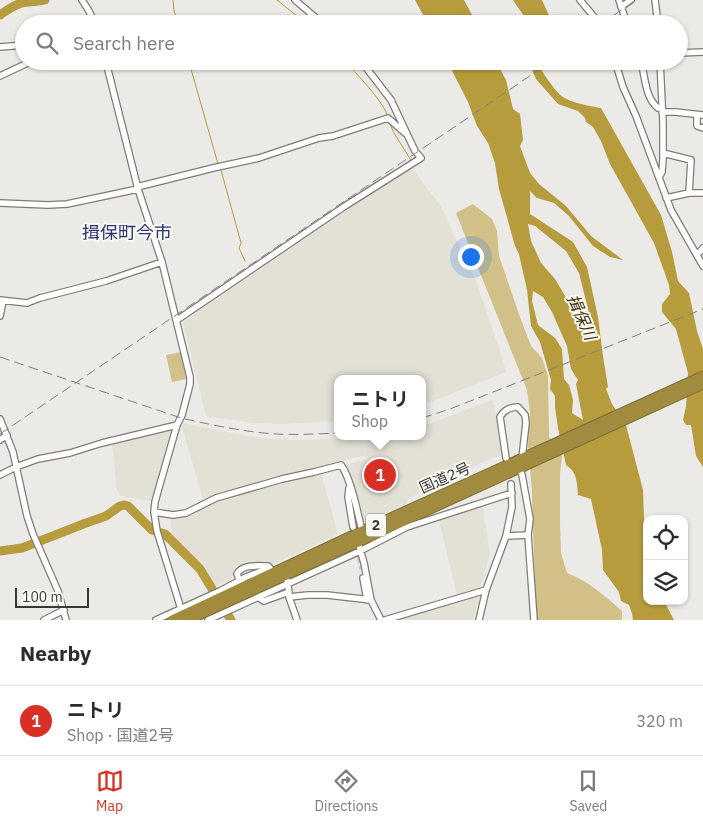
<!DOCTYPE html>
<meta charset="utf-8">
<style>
:root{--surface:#fff;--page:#f7f7f7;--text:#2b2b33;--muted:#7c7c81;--line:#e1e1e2;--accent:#d93025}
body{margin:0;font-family:"IBM Plex Sans","Noto Sans JP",sans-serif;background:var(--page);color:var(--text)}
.controls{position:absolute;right:15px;bottom:15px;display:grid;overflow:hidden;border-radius:10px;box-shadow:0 1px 4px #0004}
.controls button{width:45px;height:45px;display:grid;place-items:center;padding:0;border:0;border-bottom:1px solid var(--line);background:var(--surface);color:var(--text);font:25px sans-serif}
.scale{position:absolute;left:15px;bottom:12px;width:74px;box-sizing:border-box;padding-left:5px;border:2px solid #383836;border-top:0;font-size:14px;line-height:18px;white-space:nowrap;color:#383836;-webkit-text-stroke:4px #f9f8f3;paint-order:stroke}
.you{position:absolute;left:470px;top:256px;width:18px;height:18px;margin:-12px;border:4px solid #fff;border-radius:50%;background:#1a73e8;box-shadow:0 0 0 8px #1a73e833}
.badge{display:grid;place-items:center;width:32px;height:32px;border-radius:50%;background:var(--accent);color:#fff;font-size:16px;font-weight:700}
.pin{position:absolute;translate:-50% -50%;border:2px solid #fff;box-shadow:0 1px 5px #0006}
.popup{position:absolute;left:334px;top:375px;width:92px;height:65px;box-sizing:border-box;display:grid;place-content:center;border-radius:10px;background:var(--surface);filter:drop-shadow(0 1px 4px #0005);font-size:16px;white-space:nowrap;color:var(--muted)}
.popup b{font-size:19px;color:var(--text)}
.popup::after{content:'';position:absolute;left:50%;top:100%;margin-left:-10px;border:10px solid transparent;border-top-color:var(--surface)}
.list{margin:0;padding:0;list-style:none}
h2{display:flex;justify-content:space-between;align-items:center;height:65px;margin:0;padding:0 20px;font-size:21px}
h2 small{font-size:16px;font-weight:400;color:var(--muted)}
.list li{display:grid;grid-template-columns:32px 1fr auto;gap:15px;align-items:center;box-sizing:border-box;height:70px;padding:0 20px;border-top:1px solid var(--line)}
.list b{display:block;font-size:19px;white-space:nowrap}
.list p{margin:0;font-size:16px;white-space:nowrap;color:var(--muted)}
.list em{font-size:16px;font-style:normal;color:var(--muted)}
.icon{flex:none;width:28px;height:28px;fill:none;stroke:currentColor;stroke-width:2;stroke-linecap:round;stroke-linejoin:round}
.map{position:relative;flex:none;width:703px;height:620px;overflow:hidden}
.search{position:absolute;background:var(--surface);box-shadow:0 1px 4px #0004;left:15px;right:15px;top:15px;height:55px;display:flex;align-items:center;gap:12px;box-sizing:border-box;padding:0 18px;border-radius:28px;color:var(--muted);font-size:19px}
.sheet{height:135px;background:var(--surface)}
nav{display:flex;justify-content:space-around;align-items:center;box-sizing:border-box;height:70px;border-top:1px solid var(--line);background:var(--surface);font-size:14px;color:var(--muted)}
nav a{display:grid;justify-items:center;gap:2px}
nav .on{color:var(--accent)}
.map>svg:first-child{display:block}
.built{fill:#e3e0d5}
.green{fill:#d1c087}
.water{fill:#b69c3d;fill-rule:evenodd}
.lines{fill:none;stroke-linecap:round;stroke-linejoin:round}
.stream{stroke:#b69c3d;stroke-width:1}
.river{stroke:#b69c3d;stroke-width:9}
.minor-tunnel{stroke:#c7c6c3;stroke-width:5.5;stroke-dasharray:5.5 3;stroke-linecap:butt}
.minor-casing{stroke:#7d7c78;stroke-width:8}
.highway-casing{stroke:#7c6e3c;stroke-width:11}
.minor{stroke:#fff;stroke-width:5.5}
.highway{stroke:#a18b3f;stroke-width:9}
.rail{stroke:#81817e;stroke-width:1;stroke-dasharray:10 5;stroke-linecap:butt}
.labels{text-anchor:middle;stroke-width:4;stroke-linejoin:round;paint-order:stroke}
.shield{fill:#f9f8f3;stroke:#72726f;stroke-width:1}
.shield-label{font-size:14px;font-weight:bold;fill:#383836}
.street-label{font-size:15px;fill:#383836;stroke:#f9f8f3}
.water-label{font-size:16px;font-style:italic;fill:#3c3107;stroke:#f9f8f3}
.quarter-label{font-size:18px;fill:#2c346e;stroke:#f9f8f3}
</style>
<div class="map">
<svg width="703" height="620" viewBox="0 0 703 620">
<rect width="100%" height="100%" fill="#ebeae6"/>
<path class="built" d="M407 169 414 171 440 205 476 281 499 348 506 372 438 399 423 404 422 379H338L337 421 285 424 253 423 206 416 183 322Z
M493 400 502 455 487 460 408 499 405 505 362 523 345 465 367 459 363 442 366 456 352 458 314 470 266 479 203 499 182 427 183 423 230 433 270 439 300 440 347 439 364 436H422L423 426Z
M170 428 172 432 151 501 121 496 117 490 112 443Z
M321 473 338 534 274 564 262 562 239 566 231 579 216 586 187 551 171 538V518L182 517 218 500 292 479Z
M483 508 490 554 480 588 457 595 439 520 469 510Z
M476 595 480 596 473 620H399Z"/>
<path class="green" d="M473 204 492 219 497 231 499 256 520 317 531 346 542 358 548 376 549 437 562 456 560 474V522L561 553 567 573C588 581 605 596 622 611V620H536L532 492 528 445 530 412 527 390 456 213Z
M181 352 186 379 172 382 166 355Z"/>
<path class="water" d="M415 0H464L477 24H428Z
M513 0H542L553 24H525L526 19Z
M447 61H496L506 80 513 109 520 114 523 140 520 146 530 173 539 184 566 206 591 236 623 260 610 257 593 246 569 216 554 203 537 198 530 191V214L573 242 587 267 598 317 603 356 608 387 606 389 612 404 626 425 643 490 645 547 647 551V601H664L674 620H633L632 613 629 605 621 601 619 592 603 570 602 550 591 499 578 495C577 482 577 472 566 465L558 428 555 407V396L550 389 551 380 540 342 531 326 527 290 519 254 515 246 499 189 495 163 488 143 477 126 468 102ZM528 224 535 226 566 251 579 273 590 317V321L586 323 574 311 555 279 541 263 531 241ZM533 291 543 297 552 312 567 346 571 369 578 380 576 384 583 420 572 413 573 400 569 385 564 379 562 349 555 338 538 325 532 301Z
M528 61H536C542 71 554 91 563 97 569 102 593 107 601 108L661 215 672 252 678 281 689 293 697 331 703 349V467L696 456 691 425H686L683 420 686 406 688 373 676 329 662 312V304L670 294 669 285 654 243 610 164 601 141 593 127 586 122 585 118 578 111 558 104 536 79Z"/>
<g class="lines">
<path class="stream" d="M173 0 174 11 179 24
M277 0 307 24
M190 61 191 69 218 164
M345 61C358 76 380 97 388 116
M389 122 394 133 412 162
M221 170 241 243 239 248 245 261"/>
<path class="river" d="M0 15C7 10 18 2 28 2 34 1 38 2 45 0
M0 551 22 548 86 523 106 516 120 506 124 505 128 506 152 530 165 534 200 569 231 620"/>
<path class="minor-tunnel" d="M358 549 362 569"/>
<defs>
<path id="minor" d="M82 0 89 11 95 24
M295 0 323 24
M580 0 600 24
M619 0 627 24
M655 0 658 24
M621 7 631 0
M0 47 24 45
M679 53 703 52
M104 61 108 70 138 189 162 262 190 377V384L182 415 177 425 160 484 155 502 154 512 157 531 181 609 183 620
M615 61 623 87 636 116 671 210 703 266
M641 61C645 76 645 98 658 108L662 107
M0 76 32 61
M662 112H675L703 115
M697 115V126L703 128
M663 153 691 160 689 193
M659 177 662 172 663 159V123L660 61
M137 187 213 168 259 158 319 138 333 136 388 118 405 133
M666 198 689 193H703
M0 203 48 205 67 204 138 189
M697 255 703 248
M0 300 27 303 40 298 106 281 162 262
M0 316 3 301
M177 320 345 206 421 158 415 151 391 100 361 61
M0 419 13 452 27 516 33 534 58 591 66 620
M0 440 7 435
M506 458 500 417C504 410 510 407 518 407L525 415 526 423 522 458
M519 468 522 475 530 519 528 535 534 620
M0 475 16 467 38 459 70 453 102 443 177 425
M349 488 348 497 353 527
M154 512 173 515 186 513 216 498 282 479 314 472 341 465C351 478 358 514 362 531
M506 536 528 535
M358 542 364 563 371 600 381 620
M363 578 367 600
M239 579 237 574C242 564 258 566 268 566
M287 580 288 583 289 597 297 620
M289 597 308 595H327L371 600
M259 598 264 601 289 592
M44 620 64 610
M156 620 222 590 246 577 270 568
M208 620 360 551 407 527 512 493
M385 620 486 590
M479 620 486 590 506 536 512 507 511 484"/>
<path id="highway" d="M172 620 362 531 703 376
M188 620 703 384"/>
</defs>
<use href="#minor" class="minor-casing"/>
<use href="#highway" class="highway-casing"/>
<use href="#minor" class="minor"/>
<use href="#highway" class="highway"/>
<path class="rail" d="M601 24 636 0
M0 357 181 418C212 425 244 432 276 434 296 435 317 434 338 433
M422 418 450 409 506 387 703 309
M0 434 552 61"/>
</g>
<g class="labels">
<rect class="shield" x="366" y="513.5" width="20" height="23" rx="4"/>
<g class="shield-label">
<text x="376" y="530">2</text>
</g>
<g class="street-label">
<text transform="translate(445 478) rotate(-24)" y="5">国道2号</text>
</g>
<g class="water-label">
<text transform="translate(582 317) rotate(66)" y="6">揖保川</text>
</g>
<g class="quarter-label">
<text x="127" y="239">揖保町今市</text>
</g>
</g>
</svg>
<div class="controls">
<button><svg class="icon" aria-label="locate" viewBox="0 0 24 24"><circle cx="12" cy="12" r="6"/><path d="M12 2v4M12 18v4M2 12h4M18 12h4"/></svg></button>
<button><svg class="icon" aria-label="layers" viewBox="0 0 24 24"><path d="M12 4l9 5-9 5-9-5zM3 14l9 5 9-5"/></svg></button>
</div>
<div class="scale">100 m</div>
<div class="you"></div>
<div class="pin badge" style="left:380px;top:475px">1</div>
<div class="popup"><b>ニトリ</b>Shop</div>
<div class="search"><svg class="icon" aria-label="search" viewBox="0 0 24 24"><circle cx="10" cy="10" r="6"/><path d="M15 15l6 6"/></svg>Search here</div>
</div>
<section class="sheet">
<h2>Nearby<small></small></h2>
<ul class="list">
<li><span class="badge">1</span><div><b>ニトリ</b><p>Shop · 国道2号</p></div><em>320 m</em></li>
</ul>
</section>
<nav>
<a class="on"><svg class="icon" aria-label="map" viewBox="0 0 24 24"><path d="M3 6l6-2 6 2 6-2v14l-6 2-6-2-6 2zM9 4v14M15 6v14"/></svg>Map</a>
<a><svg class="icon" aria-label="directions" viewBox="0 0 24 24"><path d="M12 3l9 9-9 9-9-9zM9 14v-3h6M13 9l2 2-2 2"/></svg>Directions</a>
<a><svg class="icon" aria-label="saved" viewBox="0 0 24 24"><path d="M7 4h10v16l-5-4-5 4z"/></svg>Saved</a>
</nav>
